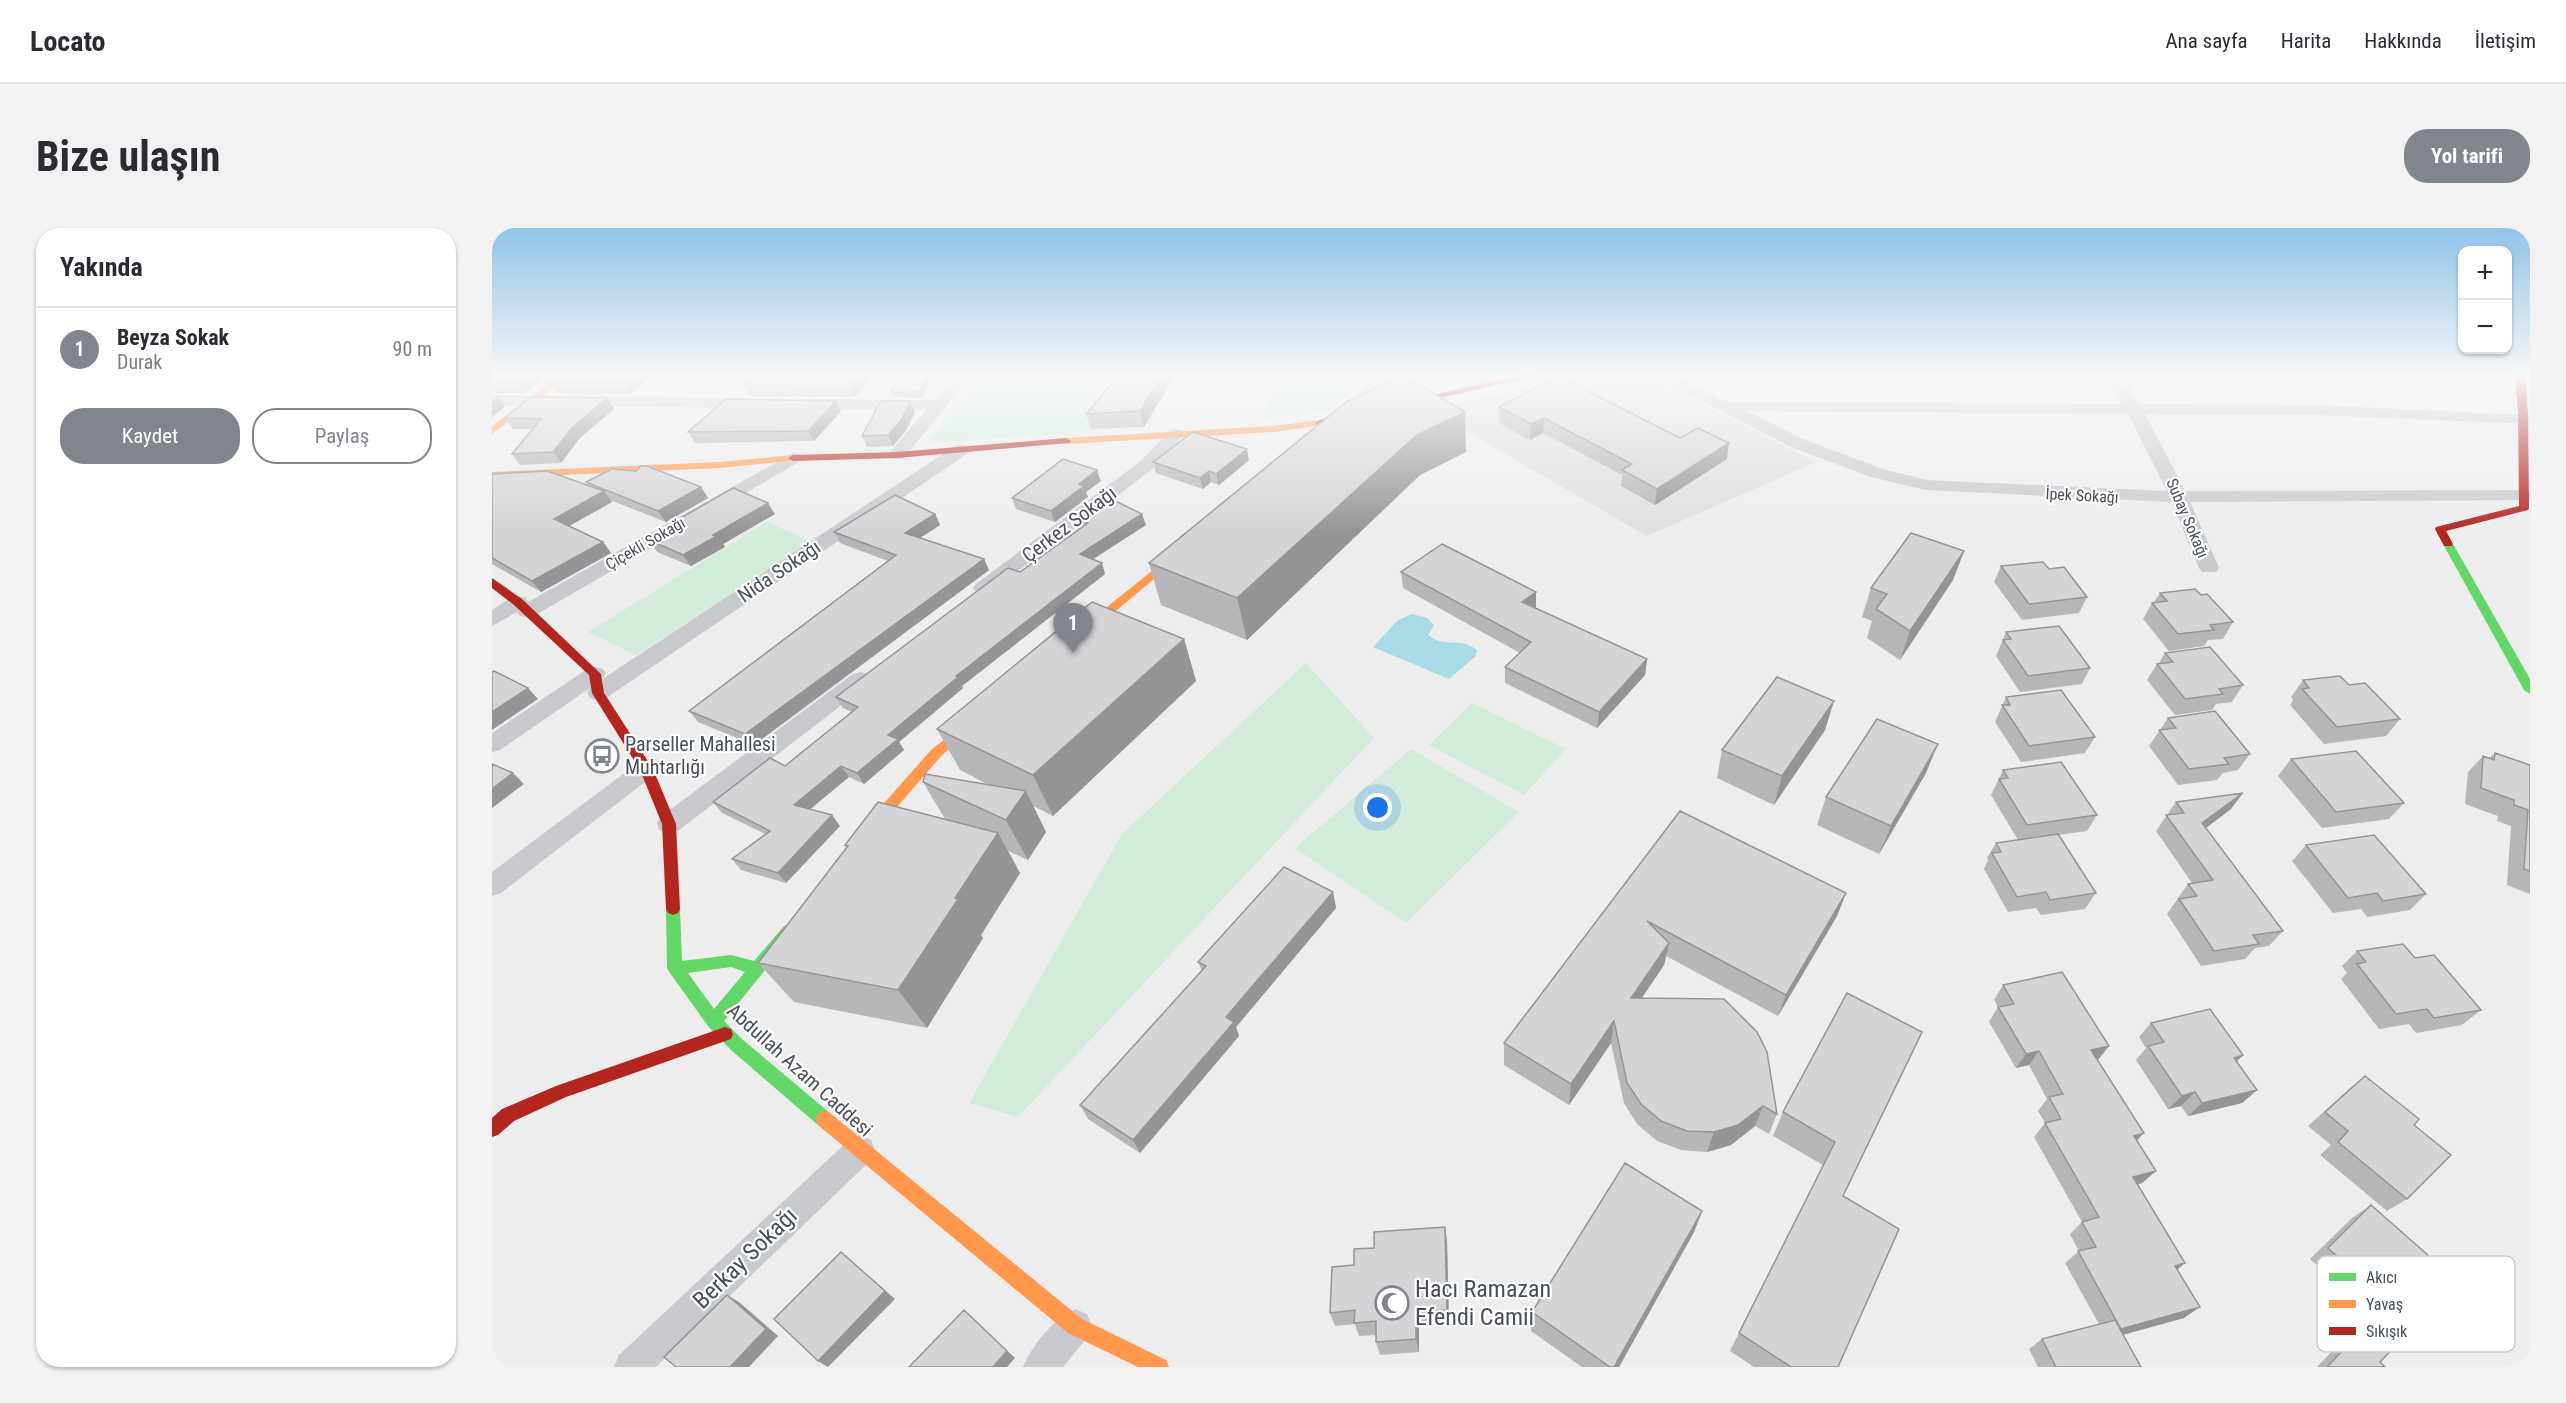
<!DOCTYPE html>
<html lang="tr">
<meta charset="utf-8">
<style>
:root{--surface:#fff;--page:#f2f2f3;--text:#2b2b33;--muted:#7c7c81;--line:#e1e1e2;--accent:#81868c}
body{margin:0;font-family:"Roboto Condensed",sans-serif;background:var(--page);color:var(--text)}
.controls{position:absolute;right:18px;top:18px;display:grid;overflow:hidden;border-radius:12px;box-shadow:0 2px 4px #0004}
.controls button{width:54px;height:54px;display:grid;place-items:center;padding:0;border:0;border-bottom:2px solid var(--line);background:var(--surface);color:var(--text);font:30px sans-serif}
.you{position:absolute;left:886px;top:580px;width:21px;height:21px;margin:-15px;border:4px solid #fff;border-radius:50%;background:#1a73e8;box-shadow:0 0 0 9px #1a73e833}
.badge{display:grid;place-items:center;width:39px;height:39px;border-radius:50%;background:var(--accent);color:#fff;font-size:20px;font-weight:700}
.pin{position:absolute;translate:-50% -50px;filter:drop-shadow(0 2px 3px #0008)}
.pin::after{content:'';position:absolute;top:32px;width:21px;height:18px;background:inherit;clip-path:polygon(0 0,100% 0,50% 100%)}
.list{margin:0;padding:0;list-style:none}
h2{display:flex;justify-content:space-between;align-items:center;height:78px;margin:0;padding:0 24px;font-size:26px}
h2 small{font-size:20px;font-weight:400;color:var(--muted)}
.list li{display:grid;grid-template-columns:39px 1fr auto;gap:18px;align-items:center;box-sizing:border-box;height:84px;padding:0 24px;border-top:2px solid var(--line)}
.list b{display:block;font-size:22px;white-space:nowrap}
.list p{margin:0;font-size:20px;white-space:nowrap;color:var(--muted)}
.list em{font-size:20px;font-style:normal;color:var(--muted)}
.actions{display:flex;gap:12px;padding:18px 24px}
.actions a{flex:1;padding:14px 0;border:2px solid var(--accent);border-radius:24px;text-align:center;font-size:21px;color:var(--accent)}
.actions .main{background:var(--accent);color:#fff}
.map{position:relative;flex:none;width:2038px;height:1139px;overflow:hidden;border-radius:24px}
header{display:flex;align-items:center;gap:36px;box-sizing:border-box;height:84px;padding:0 30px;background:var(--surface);border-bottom:2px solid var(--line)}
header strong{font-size:28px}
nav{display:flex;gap:33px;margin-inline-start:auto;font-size:21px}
.intro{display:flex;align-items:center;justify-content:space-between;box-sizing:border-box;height:144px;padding:0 36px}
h1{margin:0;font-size:42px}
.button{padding:15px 27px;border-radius:24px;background:var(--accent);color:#fff;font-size:21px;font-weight:700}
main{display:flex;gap:36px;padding:0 36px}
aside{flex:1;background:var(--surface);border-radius:24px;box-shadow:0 2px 4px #0004}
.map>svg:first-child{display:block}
.education{fill:#e0dede}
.green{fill:#d2ecdc}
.water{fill:#a9dae7}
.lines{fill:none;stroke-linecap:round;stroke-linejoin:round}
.street{fill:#c7c9cc;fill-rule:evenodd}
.fast{fill:#63d668;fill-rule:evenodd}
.slow{fill:#ff974d;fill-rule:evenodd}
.jam{fill:#b3261e;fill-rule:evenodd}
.wall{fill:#b6b6b8}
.shaded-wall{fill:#949496}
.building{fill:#d4d4d6;stroke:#949496;stroke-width:1.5}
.labels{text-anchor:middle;stroke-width:4.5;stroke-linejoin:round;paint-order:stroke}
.far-street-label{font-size:16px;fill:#464f58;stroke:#fff}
.street-label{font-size:20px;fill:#464f58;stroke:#fff}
.poi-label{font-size:20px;fill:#464f58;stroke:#fff;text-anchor:start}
.near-street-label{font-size:24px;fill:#464f58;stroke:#fff}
.near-poi-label{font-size:24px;fill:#464f58;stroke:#fff;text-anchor:start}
.key{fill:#fff;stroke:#c8cacd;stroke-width:1.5}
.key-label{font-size:16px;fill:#464f58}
</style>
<header>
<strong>Locato</strong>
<nav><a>Ana sayfa</a><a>Harita</a><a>Hakkında</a><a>İletişim</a></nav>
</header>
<div class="intro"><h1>Bize ulaşın</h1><a class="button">Yol tarifi</a></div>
<main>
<aside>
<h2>Yakında<small></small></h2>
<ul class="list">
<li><span class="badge">1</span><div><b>Beyza Sokak</b><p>Durak</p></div><em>90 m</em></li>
</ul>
<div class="actions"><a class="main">Kaydet</a><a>Paylaş</a></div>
</aside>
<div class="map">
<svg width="2038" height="1139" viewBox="0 0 2038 1139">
<rect width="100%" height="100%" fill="#eeeded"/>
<path class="education" d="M1098 147H1155L1324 234 1155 308 936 181Z"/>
<path class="green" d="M489 147H642L614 203 434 215Z
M760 147H874L839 183 769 191 787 148Z
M275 294 321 314 144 427 96 404Z
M814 435 882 510 526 889 477 875 630 606Z
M980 475 1074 521 1032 567 937 517Z
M919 521 1027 584 914 695 803 620Z"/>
<path class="water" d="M920 386 935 390 942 397 936 407C953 421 968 408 985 422L984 428 957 451 881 419 906 392Z"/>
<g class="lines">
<path class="street" d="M463 147H480L411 231H399L396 227 434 182 314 181 306 176 314 171 442 172Z
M886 147H903L861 189H849L847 185 849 181Z
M1163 147H1183L1236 174 1630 176 1613 147H1629L1647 176 1823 177 2031 187 2038 190 2037 196 1823 187 1653 186 1693 263 2032 262 2038 264V272L1698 274 1727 340 1724 344H1710L1707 340 1680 274 1434 262 1379 249 1299 219 1165 150ZM1255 183 1636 186 1675 263 1434 252 1391 241 1311 211Z
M0 167 262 170 270 175 262 180 0 177Z
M684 201 690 202 693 206 662 240 498 364 491 366 484 364 481 360 484 356 650 232 678 202Z
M469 217 475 218 478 222 475 226 114 470 106 473 98 470 95 465 98 460 8 522 0 524V505L95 441 103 439 111 441 114 446 106 454 463 218Z
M301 225 307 226 310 230 307 234 42 388 35 390 28 388 25 384 0 398V382C11 375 20 366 33 369L36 374Z
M369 444 377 446 380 451 377 456 186 603 177 605 168 603 165 596 168 589 361 446Z
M154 532 162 535 166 541 162 547 9 665 0 668V644L146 535Z
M368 907 379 912 383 922 379 932 164 1139H122L127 1127 357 912Z
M583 1081 595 1086 600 1098 595 1110 571 1139H531C540 1118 562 1090 583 1081Z"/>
<path class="fast" d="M1956 313 1961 316 2038 451V466L2032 462 1951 316Z
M181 675 186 677 188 681 190 733 239 727 262 733 292 698 297 696 302 698 304 702 302 706 232 793 251 812 338 885 340 891 338 897 332 899 326 897 239 822 216 798 178 745 175 740 174 681 176 677ZM239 739 253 744 222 781 196 745Z"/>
<path class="slow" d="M67 147H78L0 206V198Z
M828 192 831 193V197L781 204 574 216 569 213 574 210 781 198Z
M301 227 305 228V232L228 240 0 250V244L228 234Z
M695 315 700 318 699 320 588 413H580L578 410 580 407Z
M489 484 495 488 493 491 450 527 373 616H363L361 612 363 608 440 521Z
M332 883 338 885 590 1091 674 1132 677 1139H646L576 1105 326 897 324 891 326 885Z"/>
<path class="jam" d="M1030 147H1047L828 198 823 195 828 192Z
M2023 147H2033L2036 185 2037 280 2036 282 1954 303 1961 316 1960 318H1952L1943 301 1944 299 2027 278 2026 185Z
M574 210 579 213 577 215 405 230 301 233 296 230 301 227 405 224Z
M0 350 30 371 109 446 112 465 161 541 184 596 188 681 186 685 181 687 176 685 174 681 170 596 148 542 100 465 97 447 22 377 0 360Z
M233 799 239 801 241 806 239 811 74 869 22 893 6 907 0 909V890L10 881 64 858Z"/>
</g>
<path class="wall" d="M0 147H55L32 165H0Z
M161 147 138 166 65 165 58 155Z
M382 147 362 169 257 168 251 157Z
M440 147 430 170 401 169 399 164Z
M627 147H683L652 199 599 201 594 186Z
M1537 147H1587L1585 152 1539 151Z
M418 173 423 184 414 202 401 218 375 219 370 208Z
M1007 179 1188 210 1235 231 1163 277 1129 258 1130 247 1051 205 1038 212 1007 195Z
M122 181 88 210 69 235 28 237 20 226 41 201H21L13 190Z
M349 183 322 213 203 215 196 204Z
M974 224 928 247 755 412 669 377 657 335Z
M757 232 727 257 719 254 711 261 664 245 661 234Z
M0 246 96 257 94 254 209 259 216 270 174 294 118 272 120 274 77 298 111 314 119 325 49 364 0 336Z
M609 253 594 264 596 269 563 294 524 281 520 270Z
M283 286 231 316 233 319 199 338 165 324 157 312 189 295 187 291Z
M443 286 448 297 428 310 497 342 262 517 206 494 197 483 396 333 348 315 342 304Z
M594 286 654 297 601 331 613 346 470 458 471 460 407 514 412 522 372 556 357 549 318 581 348 598 294 655 249 642 240 631 273 606 230 585 221 574 293 538 360 484 351 480 344 469 528 344 586 301 582 290Z
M1472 323 1461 352 1408 432 1375 410 1380 393 1370 389 1379 360Z
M1509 338 1557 341 1595 369 1587 385 1530 392 1502 354Z
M909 344 1043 380 1155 431 1153 447 1105 500 1013 455V439L1028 425 911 360Z
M1668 365 1709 367 1741 394 1731 411 1716 412 1712 418 1677 423 1651 391 1660 375 1662 374Z
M1514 404 1598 440 1590 456 1528 464 1504 428Z
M692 411 704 453 561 588 541 578 554 604 536 632 516 623 528 645 489 707 491 710 435 800 302 774 266 735 354 619 353 617 453 591 431 554 497 557 468 542 445 501Z
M1673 425 1751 457 1740 474 1724 476 1720 482 1683 487 1655 452 1665 436 1667 435Z
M1811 452 1857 457 1908 491 1894 508 1832 516 1798 477 1801 472 1799 469Z
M1514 469 1603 509 1593 525 1529 534 1503 494Z
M1676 490 1758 526 1746 542 1731 545 1725 552 1686 557 1657 518Z
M1333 502 1282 577 1225 550 1230 522Z
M2003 525 2038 537V666L2015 657 2019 598 2005 593 2006 588 1973 576 1976 544 1991 528 1997 530Z
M1799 531 1912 575 1897 591 1830 600 1786 548Z
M1511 542 1605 587 1595 603 1566 607 1604 665 1593 681 1549 687 1544 680 1516 684 1492 641 1496 632 1495 630 1504 615 1526 612 1499 567Z
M1434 545 1387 626 1325 597 1334 569Z
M1684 574 1739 581 1714 600 1791 703 1777 718 1763 720 1753 731 1709 738 1675 686 1685 672V671L1696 656 1700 655 1664 603Z
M1188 583 1354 665 1345 688 1286 788 1174 728 1172 737 1150 770 1285 886 1277 906 1263 898 1239 917 1215 924 1189 922 1165 913 1145 896 1132 875 1119 815 1077 877 1012 837V815Z
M1814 617 1934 666 1918 682 1875 689 1869 681 1841 685 1800 633Z
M841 664 844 680 744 799 747 808 648 925 596 891 588 877 710 743 706 734Z
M1865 723 1923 730 1989 782 1970 797 1924 805 1917 796 1887 801 1849 751 1855 745 1850 738Z
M1511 757 1605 832 1645 913 1664 943 1650 955 1646 957 1693 1035 1685 1042 1692 1090 1631 1107 1649 1139H1546L1537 1121 1550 1111 1607 1096 1573 1035 1587 1023 1578 1006 1590 994 1542 909 1553 895 1546 883 1555 871 1537 837 1524 840 1497 794 1506 779 1502 772Z
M1355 765 1346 1139H1262L1238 1123 1331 937 1281 908 1291 884Z
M1659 795 1751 827 1745 833 1765 862 1750 875 1696 888 1689 878 1676 881 1644 832 1654 820 1647 809Z
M1873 848 1922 897 1915 971 1895 983 1828 927 1839 917 1816 898 1856 862Z
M1879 977 1931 1035 1933 1112 1912 1122 1905 1116 1888 1134 1893 1139H1825L1865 1097 1830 1065 1842 1053 1818 1031 1860 990Z
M1210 983 1202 1004 1127 1139H1090L1039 1103 1040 1084Z
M953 999 955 1014 957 1096 927 1098V1124L888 1127 884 1114V1107L867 1108 863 1096 843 1098 838 1085 862 1037 882 1020Z"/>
<path class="shaded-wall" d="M35 147H55L32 165 24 155Z
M143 147H161L138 166 132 156Z
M367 147H382L362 169 357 158Z
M436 147H440L430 170 427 164Z
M670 147H683L652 199 648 183Z
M5 169 13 179 0 189V173Z
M115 170 122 181 88 210 69 235 61 224 80 200Z
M344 173 349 183 322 213 316 203Z
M418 173 423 184 414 202 401 218 396 207Z
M973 184 974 224 928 247 755 412 745 370 925 207Z
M1052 190 1051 205 1038 212 1039 196Z
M1237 215 1235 231 1163 277 1165 261Z
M755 221 757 232 727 257 724 246Z
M605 242 609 253 594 264 596 269 563 294 559 283 587 256Z
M717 243 719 254 711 261 708 250Z
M209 259 216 270 174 294 166 283Z
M112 263 120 274 70 302 62 291Z
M276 275 283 286 231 316 233 319 199 338 191 327 221 307Z
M443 286 448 297 418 316 413 305Z
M650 286 654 297 592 337 588 326Z
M111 314 119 325 49 364 40 353Z
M1472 323 1461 352 1408 432 1418 403Z
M492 331 497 342 262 517 253 506Z
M610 335 613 346 470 458 471 460 407 514 412 522 372 556 365 545 396 507 464 448Z
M1044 364V380L1030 374Z
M692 411 704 453 561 588 541 547Z
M1155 431 1153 447 1105 500 1107 484Z
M36 460 46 471 0 502V484Z
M1342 473 1333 502 1282 577 1290 548Z
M1446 516 1434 545 1387 626 1399 598Z
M349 538 357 549 310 588 302 577Z
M21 545 32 556 0 580V561Z
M534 563 554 604 536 632 514 592Z
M1751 565 1739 581 1699 611 1710 595Z
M340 587 348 598 294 655 286 645Z
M506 605 528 645 489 707 491 710 435 800 406 762 463 670Z
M841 664 844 680 744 799 747 808 648 925 641 912 734 789Z
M1354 665 1345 688 1286 788 1294 767Z
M1177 715 1172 737 1135 792 1139 770Z
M1122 793 1119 815 1077 877 1079 856Z
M1617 818 1606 832 1599 822Z
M1547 823 1537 837 1524 840 1534 826Z
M1751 827 1737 841 1742 830Z
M1765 862 1750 875 1696 888 1710 875Z
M1703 864 1689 878 1676 881 1690 868Z
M1271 878 1263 898 1239 917 1215 924 1222 904Z
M1652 905 1639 919 1642 908Z
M1664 943 1650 955 1628 961 1641 949Z
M1210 983 1202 1004 1127 1139H1122Z
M953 999 955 1014 957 1096 955 1082Z
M349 1024 403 1071 336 1139 326 1133Z
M1693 1035 1678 1047 1683 1038Z
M235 1067 247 1074 286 1108 257 1139H238Z
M1708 1079 1692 1090 1615 1111 1629 1101Z
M472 1082 523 1130 515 1139H501Z
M924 1084 927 1098V1124L924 1111Z"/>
<path class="building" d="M0 147H35L24 155H0Z
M68 147H143L132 156 58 155Z
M263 147H367L357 158 251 157Z
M408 147H436L427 164H399Z
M627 147H670L648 183 594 186Z
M912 148 973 184 925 207 745 370 657 335 854 174Z
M1066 148 1188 210 1206 200 1237 215 1165 261 1130 242 1140 236 1052 190 1039 196 1007 179Z
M39 169 115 170 80 200 61 224 20 226 49 191 13 190Z
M234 171 344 173 316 203 196 204Z
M389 173H418L409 192 396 207 370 208Z
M701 204 755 221 724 246 717 243 708 250 661 234Z
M571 231 605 242 587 256 592 258 559 283 520 270Z
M149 238H155L209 259 166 283 94 254 120 241 144 243Z
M55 243 112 263 62 291 111 314 40 353 0 330V246Z
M241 260 276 275 221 307 225 308 191 327 157 312 191 293 187 291Z
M403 267 443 286 413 305 492 331 253 506 197 483 404 327 342 304Z
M615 269 650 286 588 326 610 335 464 448 466 449 396 507 406 511 365 545 349 538 302 577 340 587 286 645 240 631 278 603 221 574 278 530 293 538 366 479 344 469 516 340 528 344 596 295 582 290 593 282 588 290Z
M1419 305 1472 323 1418 403 1384 381 1395 366 1379 360Z
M950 316 1044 364 1030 374 1155 431 1107 484 1013 439 1039 414 909 344Z
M1551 334 1557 341 1572 339 1595 369 1537 376 1509 338Z
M1703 361 1709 367 1715 366 1741 394 1718 397 1722 402 1686 406 1660 375 1675 373 1668 365Z
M600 374 692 411 541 547 445 501Z
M1567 398 1598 440 1536 448 1511 412 1519 411 1514 404Z
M1718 419 1751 457 1727 461 1731 466 1693 471 1665 436 1681 434 1673 425Z
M2 443 36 460 0 484V444Z
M1848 448 1857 457 1873 455 1908 491 1845 499 1810 461 1817 460 1811 452Z
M1285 449 1342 473 1290 548 1230 522Z
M1569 462 1603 509 1537 518 1510 477H1518L1514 469Z
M1723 483 1758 526 1732 530 1737 536 1697 541 1667 502 1684 500 1676 490Z
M1385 491 1446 516 1399 598 1334 569Z
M1864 523 1912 575 1844 584 1799 531Z
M2003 525 2038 537V643L2032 641 2036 582 2022 577V572L1989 560 1991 528 2002 532Z
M1569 534 1605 587 1535 597 1507 551 1516 550 1511 542Z
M0 536 21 545 0 561Z
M433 546 534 563 514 592 431 554Z
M1751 565 1710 595 1791 703 1761 707 1767 716 1722 723 1687 671 1705 668 1696 656 1721 652 1674 587 1692 585 1684 574Z
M386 574 506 605 463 670 466 671 406 762 266 735 356 618 353 617Z
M1188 583 1354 665 1294 767 1155 693 1177 715 1139 770 1232 771 1265 804 1275 824 1285 886 1271 878 1246 897 1222 904 1195 903 1169 893 1149 876 1135 855 1122 793 1079 856 1012 815Z
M1566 606 1604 665 1558 672 1554 664 1525 669 1500 625 1509 624 1504 615Z
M1882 607 1934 666 1891 673 1885 665 1856 670 1814 617Z
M792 639 841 664 734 789 742 794 641 912 588 877 714 738 706 734Z
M1911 716 1923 730 1942 727 1989 782 1942 790 1935 781 1904 786 1865 736 1874 734 1865 723Z
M1570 744 1617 818 1599 822 1652 905 1642 908 1664 943 1641 949 1693 1035 1683 1038 1708 1079 1629 1101 1586 1023 1604 1019 1590 994 1607 989 1553 895 1569 891 1557 869 1571 866 1547 823 1534 826 1506 779 1522 776 1511 757Z
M1355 765 1430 804 1351 968 1407 1001 1346 1139H1299L1247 1105 1343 914 1291 884Z
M1718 781 1751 827 1742 830 1765 862 1710 875 1703 864 1690 868 1656 818 1672 814 1659 795Z
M1873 848 1927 891 1922 897 1959 927 1915 971 1846 914 1856 903 1833 884Z
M1133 935 1210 983 1122 1139H1118L1040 1084Z
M1879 977 1937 1028 1931 1035 1972 1069 1933 1112 1920 1101 1888 1134 1893 1139H1835L1885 1086 1849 1054 1860 1042 1836 1020Z
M953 999 955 1082 924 1084V1111L884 1114V1093L862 1095 863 1082 838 1085 840 1039 862 1037V1021L882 1020V1004Z
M349 1024 393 1063 326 1133 282 1091Z
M235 1067 274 1101 238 1139H184L172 1129Z
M472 1082 515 1123 501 1139H417Z
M1623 1092 1649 1139H1564L1550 1111Z"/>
<linearGradient id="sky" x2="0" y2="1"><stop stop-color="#8fc3e8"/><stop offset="0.48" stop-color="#f7f7f7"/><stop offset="1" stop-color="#f7f7f7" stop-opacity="0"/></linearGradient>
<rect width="2038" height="306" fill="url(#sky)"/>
<defs>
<symbol id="bus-ring" viewBox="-11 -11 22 22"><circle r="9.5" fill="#fff" stroke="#81868c" stroke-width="1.5"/><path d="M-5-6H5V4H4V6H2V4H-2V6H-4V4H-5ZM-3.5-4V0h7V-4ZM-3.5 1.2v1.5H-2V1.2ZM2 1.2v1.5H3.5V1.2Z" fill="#81868c"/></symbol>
<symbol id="mosque-ring" viewBox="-11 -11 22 22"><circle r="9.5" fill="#fff" stroke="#81868c" stroke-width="1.5"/><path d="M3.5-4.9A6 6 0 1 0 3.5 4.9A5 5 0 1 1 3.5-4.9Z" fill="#81868c"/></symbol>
</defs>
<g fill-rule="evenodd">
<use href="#bus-ring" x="91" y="509" width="38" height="38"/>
<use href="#mosque-ring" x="881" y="1056" width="38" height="38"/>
</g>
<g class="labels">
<g class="far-street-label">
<text transform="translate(1590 267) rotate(3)" y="6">İpek Sokağı</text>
<text transform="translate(1696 290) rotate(67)" y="6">Subay Sokağı</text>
<text transform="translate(153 315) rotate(-30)" y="6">Çiçekli Sokağı</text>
</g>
<g class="street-label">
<text transform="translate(577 296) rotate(-37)" y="7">Çerkez Sokağı</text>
<text transform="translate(287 343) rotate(-34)" y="7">Nida Sokağı</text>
<text transform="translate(308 842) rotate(42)" y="7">Abdullah Azam Caddesi</text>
</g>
<g class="poi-label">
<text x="133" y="523">Parseller Mahallesi<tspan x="133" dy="23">Muhtarlığı</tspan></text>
</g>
<g class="near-street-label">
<text transform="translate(253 1030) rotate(-44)" y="8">Berkay Sokağı</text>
</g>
<g class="near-poi-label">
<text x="923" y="1069">Hacı Ramazan<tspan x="923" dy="28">Efendi Camii</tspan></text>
</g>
</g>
<rect x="1825" y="1028" width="198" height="96" rx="9" class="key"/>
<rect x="1837" y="1045" width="27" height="8" fill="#63d668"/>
<rect x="1837" y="1072" width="27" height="8" fill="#ff974d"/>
<rect x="1837" y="1099" width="27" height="8" fill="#b3261e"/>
<g class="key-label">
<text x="1874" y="1055">Akıcı</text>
<text x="1874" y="1082">Yavaş</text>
<text x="1874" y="1109">Sıkışık</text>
</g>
</svg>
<div class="controls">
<button>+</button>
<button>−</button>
</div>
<div class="you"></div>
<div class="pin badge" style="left:581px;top:425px">1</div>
</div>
</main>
